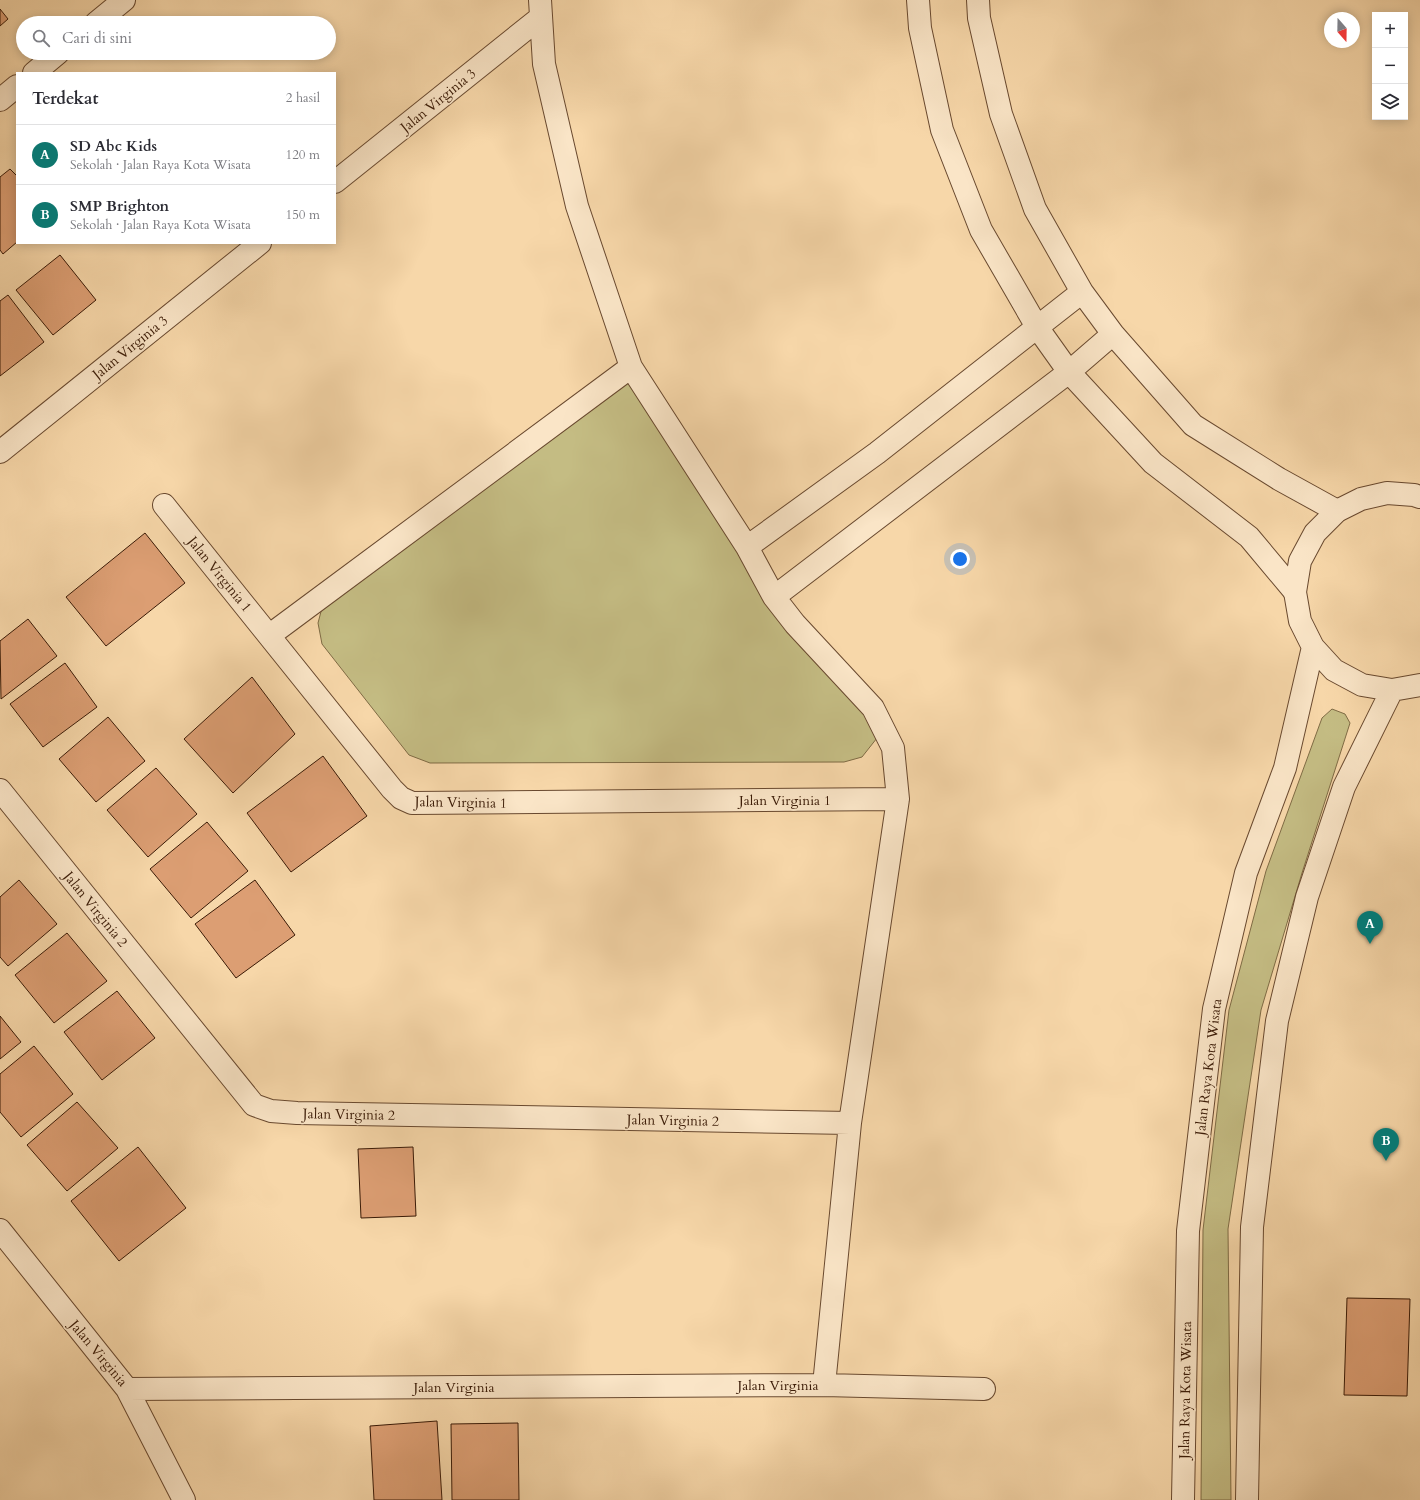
<!DOCTYPE html>
<html lang="id">
<meta charset="utf-8">
<style>
:root{--surface:#fff;--page:#f2f2f3;--text:#2b2b33;--muted:#7c7c81;--line:#e1e1e2;--accent:#0f766e}
body{margin:0;font-family:Cardo,serif;background:var(--page);color:var(--text)}
.controls{position:absolute;right:12px;top:12px;display:grid;overflow:hidden;border-radius:0px;box-shadow:0 2px 10px #0003}
.controls button{width:36px;height:36px;display:grid;place-items:center;padding:0;border:0;border-bottom:1px solid var(--line);background:var(--surface);color:var(--text);font:20px sans-serif}
.compass{position:absolute;left:1324px;top:12px;width:36px;height:36px;border-radius:50%;background:var(--surface);box-shadow:0 2px 10px #0003;rotate:160deg}
.you{position:absolute;left:960px;top:559px;width:14px;height:14px;margin:-10px;border:3px solid #fff;border-radius:50%;background:#1a73e8;box-shadow:0 0 0 6px #1a73e833}
.badge{display:grid;place-items:center;width:26px;height:26px;border-radius:50%;background:var(--accent);color:#fff;font-size:13px;font-weight:700}
.pin{position:absolute;translate:-50% -33px;filter:drop-shadow(0 1px 2px #0008)}
.pin::after{content:'';position:absolute;top:21px;width:14px;height:12px;background:inherit;clip-path:polygon(0 0,100% 0,50% 100%)}
.list{margin:0;padding:0;list-style:none}
h2{display:flex;justify-content:space-between;align-items:center;height:52px;margin:0;padding:0 16px;font-size:17px}
h2 small{font-size:13px;font-weight:400;color:var(--muted)}
.list li{display:grid;grid-template-columns:26px 1fr auto;gap:12px;align-items:center;box-sizing:border-box;height:60px;padding:0 16px;border-top:1px solid var(--line)}
.list b{display:block;font-size:15px;white-space:nowrap}
.list p{margin:0;font-size:13px;white-space:nowrap;color:var(--muted)}
.list em{font-size:13px;font-style:normal;color:var(--muted)}
.icon{flex:none;width:22px;height:22px;fill:none;stroke:currentColor;stroke-width:2;stroke-linecap:round;stroke-linejoin:round}
.map{position:relative;flex:none;width:1420px;height:1500px;overflow:hidden}
.search{position:absolute;background:var(--surface);box-shadow:0 2px 10px #0003;left:16px;top:16px;width:320px;height:44px;display:flex;align-items:center;gap:10px;box-sizing:border-box;padding:0 14px;border-radius:22px;color:var(--muted);font-size:15px}
.panel{position:absolute;background:var(--surface);box-shadow:0 2px 10px #0003;left:16px;top:72px;width:320px;height:172px;border-radius:0px}
.map>svg:first-child{display:block}
.green{fill:#c4bc83;stroke:#7f6b44}
.building{fill:#dc9e73;stroke:#3a1a06}
.lines{fill:none;stroke-linecap:round;stroke-linejoin:round}
.minor-casing{stroke:#69492f;stroke-width:24}
.tertiary-casing{stroke:#69492f;stroke-width:24}
.minor{stroke:#fae5c7;stroke-width:22}
.tertiary{stroke:#fae5c7;stroke-width:22}
.labels{text-anchor:middle;stroke-width:3.5;stroke-linejoin:round;paint-order:stroke}
.street-label{font-size:14px;fill:#3a1a06;stroke:#fae5c7}
</style>
<div class="map">
<svg width="1420" height="1500" viewBox="0 0 1420 1500">
<rect width="100%" height="100%" fill="#f7d7a9"/>
<filter id="stains"><feTurbulence type="fractalNoise" baseFrequency=".005" numOctaves="4"/><feColorMatrix values="0 0 0 0 .2 0 0 0 0 .09 0 0 0 0 .02 0 0 0 .5 -.17"/></filter>
<radialGradient id="worn" r=".72"><stop offset=".6" stop-color="#630" stop-opacity="0"/><stop offset="1" stop-color="#630" stop-opacity=".3"/></radialGradient>
<path class="green" d="M629 379 678 458 874 713 877 738 862 757 844 762 430 763 409 755 322 644 318 623 323 604Z
M1332 709 1345 714 1350 723 1302 873 1261 1010 1228 1229 1231 1500H1201L1203 1230 1229 1010 1266 871 1322 718Z"/>
<path class="building" d="M0 9 8 19 0 26Z
M10 169 17 176V242L3 254 0 250V177Z
M60 255 96 300 53 335 16 290Z
M8 295 44 342 0 376V301Z
M145 533 185 583 106 646 66 597Z
M28 619 57 656 1 699 0 641Z
M65 663 97 707 43 747 10 704Z
M252 677 295 734 233 793 184 739Z
M108 717 145 761 96 802 59 759Z
M323 756 367 816 291 872 247 813Z
M156 768 197 814 148 857 107 810Z
M207 822 248 871 191 918 150 869Z
M19 880 57 924 8 966 0 957V897Z
M255 880 295 935 236 978 195 924Z
M67 933 107 981 54 1023 15 975Z
M117 991 155 1038 102 1080 64 1032Z
M0 1016 21 1042 0 1059Z
M34 1046 73 1094 21 1137 0 1112V1074Z
M77 1102 118 1148 67 1191 27 1145Z
M138 1147 186 1208 119 1261 71 1201Z
M413 1147 416 1216 361 1218 358 1149Z
M1347 1298 1410 1299 1407 1396 1344 1395Z
M437 1421 442 1500H374L370 1426Z
M518 1423 519 1500H452L451 1424Z"/>
<g class="lines">
<defs>
<path id="minor" d="M540 0 544 64 577 206 631 367 747 547 774 597 795 624 873 708 893 748 898 799 850 1123 824 1385
M918 0 920 28 942 130 981 230 1037 327 1069 372 1153 463 1249 537 1295 592
M978 0 979 18 1001 114 1035 209 1082 292 1113 334 1193 425 1279 479 1337 511
M96 23 124 0
M34 73 58 53
M0 100 17 86
M335 182 541 17
M0 452 260 243
M164 505 392 789 401 798 412 803 898 799
M747 547 877 453 1082 292
M774 597 1069 372 1113 334
M270 635 631 367
M0 790 254 1105 271 1111 297 1113 850 1123
M0 1230 127 1389 824 1385 984 1389
M127 1389 184 1500"/>
<path id="tertiary" d="M1420 497 1414 495 1387 493 1361 499 1337 511 1315 533 1300 561 1295 592 1300 621 1313 647 1334 670 1362 685 1392 690 1420 685
M1183 1500 1188 1231 1214 1009 1246 873 1285 768 1313 647
M1247 1500 1252 1227 1277 1021 1307 897 1344 787 1392 690"/>
</defs>
<use href="#minor" class="minor-casing"/>
<use href="#tertiary" class="tertiary-casing"/>
<use href="#minor" class="minor"/>
<use href="#tertiary" class="tertiary"/>
</g>
<g class="labels">
<g class="street-label">
<text transform="translate(438 100) rotate(-39)" y="5">Jalan Virginia 3</text>
<text transform="translate(130 347) rotate(-39)" y="5">Jalan Virginia 3</text>
<text transform="translate(220 574) rotate(51)" y="5">Jalan Virginia 1</text>
<text x="785" y="805">Jalan Virginia 1</text>
<text transform="translate(461 802) rotate(1)" y="5">Jalan Virginia 1</text>
<text transform="translate(96 909) rotate(51)" y="5">Jalan Virginia 2</text>
<text transform="translate(1208 1067) rotate(-83)" y="5">Jalan Raya Kota Wisata</text>
<text transform="translate(349 1114) rotate(1)" y="5">Jalan Virginia 2</text>
<text transform="translate(673 1120) rotate(1)" y="5">Jalan Virginia 2</text>
<text transform="translate(99 1353) rotate(50)" y="5">Jalan Virginia</text>
<text x="778" y="1390">Jalan Virginia</text>
<text x="454" y="1392">Jalan Virginia</text>
<text transform="translate(1185 1390) rotate(-89)" y="5">Jalan Raya Kota Wisata</text>
</g>
</g>
<rect width="100%" height="100%" filter="url(#stains)"/>
<rect width="100%" height="100%" fill="url(#worn)"/>
</svg>
<div class="controls">
<button>+</button>
<button>−</button>
<button><svg class="icon" aria-label="layers" viewBox="0 0 24 24"><path d="M12 4l9 5-9 5-9-5zM3 14l9 5 9-5"/></svg></button>
</div>
<svg class="compass" viewBox="-18 -18 36 36"><path d="M0-13l5 13h-10z" fill="#e53935"/><path d="M0 13l5-13h-10z" fill="#7c7c81"/></svg>
<div class="you"></div>
<div class="pin badge" style="left:1370px;top:944px">A</div>
<div class="pin badge" style="left:1386px;top:1161px">B</div>
<div class="search"><svg class="icon" aria-label="search" viewBox="0 0 24 24"><circle cx="10" cy="10" r="6"/><path d="M15 15l6 6"/></svg>Cari di sini</div>
<section class="panel">
<h2>Terdekat<small>2 hasil</small></h2>
<ul class="list">
<li><span class="badge">A</span><div><b>SD Abc Kids</b><p>Sekolah · Jalan Raya Kota Wisata</p></div><em>120 m</em></li>
<li><span class="badge">B</span><div><b>SMP Brighton</b><p>Sekolah · Jalan Raya Kota Wisata</p></div><em>150 m</em></li>
</ul>
</section>
</div>
